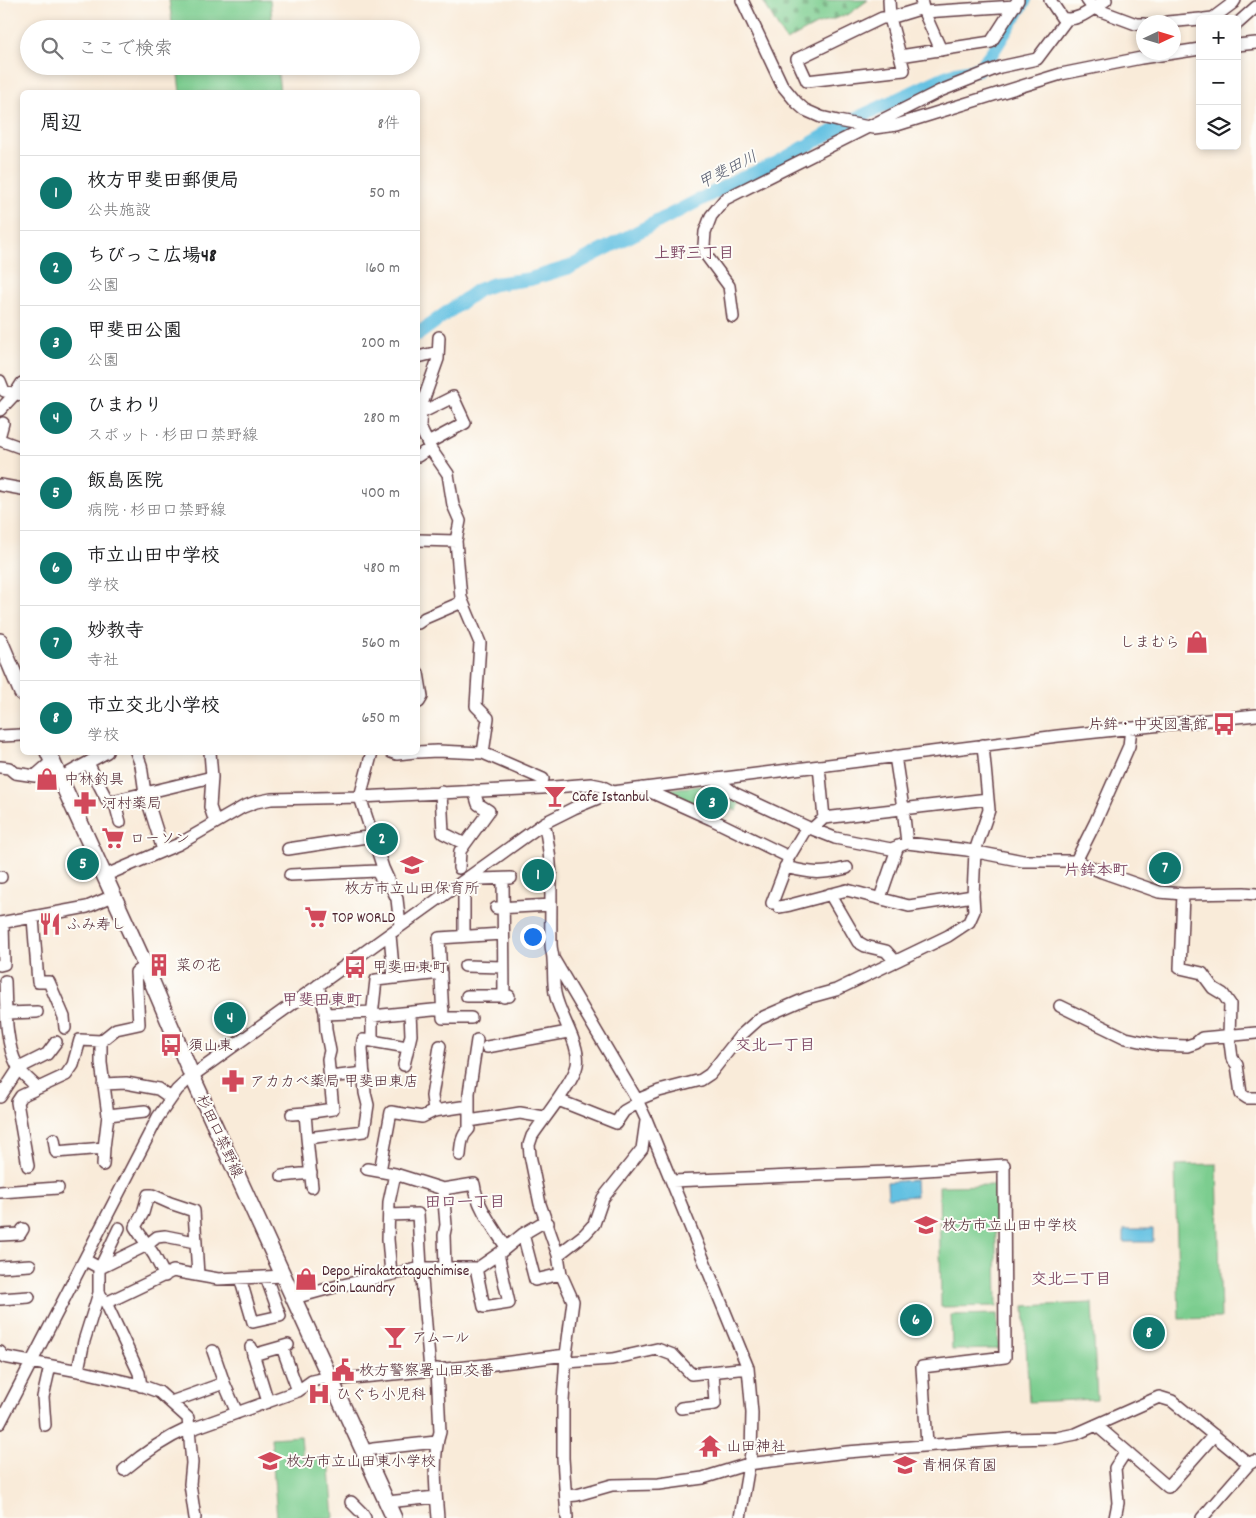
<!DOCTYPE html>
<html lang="ja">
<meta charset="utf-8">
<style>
:root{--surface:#fff;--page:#f6f6f6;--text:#202124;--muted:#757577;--line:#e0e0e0;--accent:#0f766e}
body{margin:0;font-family:Dekko,"Klee One",sans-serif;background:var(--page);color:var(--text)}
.controls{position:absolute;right:15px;top:15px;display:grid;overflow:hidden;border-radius:8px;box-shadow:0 2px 8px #0003}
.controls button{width:45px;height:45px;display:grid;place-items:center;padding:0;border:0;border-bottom:1px solid var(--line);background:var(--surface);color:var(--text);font:25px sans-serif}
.compass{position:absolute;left:1136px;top:15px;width:45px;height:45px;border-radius:50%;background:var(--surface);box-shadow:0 2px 8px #0003;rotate:86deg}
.you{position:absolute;left:532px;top:936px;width:18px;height:18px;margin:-12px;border:4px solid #fff;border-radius:50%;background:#1a73e8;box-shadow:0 0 0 8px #1a73e833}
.badge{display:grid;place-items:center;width:32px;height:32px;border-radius:50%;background:var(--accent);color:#fff;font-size:16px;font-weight:700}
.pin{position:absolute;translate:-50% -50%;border:2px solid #fff;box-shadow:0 1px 5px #0006}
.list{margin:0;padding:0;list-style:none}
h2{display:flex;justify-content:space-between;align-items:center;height:65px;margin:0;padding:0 20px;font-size:21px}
h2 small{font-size:16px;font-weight:400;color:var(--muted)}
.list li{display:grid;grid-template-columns:32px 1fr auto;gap:15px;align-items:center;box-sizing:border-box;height:75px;padding:0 20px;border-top:1px solid var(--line)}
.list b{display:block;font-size:19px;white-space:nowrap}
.list p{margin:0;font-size:16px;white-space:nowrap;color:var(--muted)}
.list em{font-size:16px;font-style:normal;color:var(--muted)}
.icon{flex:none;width:28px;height:28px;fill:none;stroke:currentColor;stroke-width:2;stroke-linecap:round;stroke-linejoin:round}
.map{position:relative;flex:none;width:1256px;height:1518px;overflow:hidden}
.search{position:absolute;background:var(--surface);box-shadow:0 2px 8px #0003;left:20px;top:20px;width:400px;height:55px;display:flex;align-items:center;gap:12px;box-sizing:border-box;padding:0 18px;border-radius:28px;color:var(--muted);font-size:19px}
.panel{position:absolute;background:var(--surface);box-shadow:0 2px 8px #0003;left:20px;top:90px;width:400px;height:665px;border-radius:8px}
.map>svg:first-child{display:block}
.cemetery{fill:url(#cemetery-stones);stroke:#62765d}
.green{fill:#7bcd8f;stroke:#62765d}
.water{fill:#64c1e2;stroke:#577086}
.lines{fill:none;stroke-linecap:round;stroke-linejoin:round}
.river{stroke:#64c1e2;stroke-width:14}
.minor-casing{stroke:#643e45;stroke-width:14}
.major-casing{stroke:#643e45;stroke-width:18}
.minor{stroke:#fff;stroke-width:11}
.major{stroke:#fff;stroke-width:15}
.labels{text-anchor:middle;stroke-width:4;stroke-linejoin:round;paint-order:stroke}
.poi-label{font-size:15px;fill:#4a1f2b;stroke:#fdfcf7;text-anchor:start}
.street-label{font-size:15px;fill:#4a1f2b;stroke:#fdfcf7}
.water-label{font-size:16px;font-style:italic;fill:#53586b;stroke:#fdfcf7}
.neighbourhood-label{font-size:16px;font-weight:bold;fill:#814c67;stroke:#fdfcf7}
</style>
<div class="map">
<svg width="1256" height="1518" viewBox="0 0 1256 1518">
<defs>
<pattern id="cemetery-stones" width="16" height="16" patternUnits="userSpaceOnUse" patternTransform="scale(1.25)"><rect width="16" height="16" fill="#7bcd8f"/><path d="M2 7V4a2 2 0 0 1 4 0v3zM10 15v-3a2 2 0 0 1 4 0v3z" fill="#67a675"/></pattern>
</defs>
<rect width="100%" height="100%" fill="#fdfcf7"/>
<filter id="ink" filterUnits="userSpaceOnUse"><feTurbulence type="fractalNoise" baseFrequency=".02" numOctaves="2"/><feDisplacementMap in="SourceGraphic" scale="10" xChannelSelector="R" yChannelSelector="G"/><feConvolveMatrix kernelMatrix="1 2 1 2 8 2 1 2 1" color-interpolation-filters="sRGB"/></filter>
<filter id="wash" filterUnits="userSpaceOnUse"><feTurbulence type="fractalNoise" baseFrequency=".0096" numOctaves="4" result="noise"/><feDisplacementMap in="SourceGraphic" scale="20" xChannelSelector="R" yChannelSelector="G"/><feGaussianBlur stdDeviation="1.12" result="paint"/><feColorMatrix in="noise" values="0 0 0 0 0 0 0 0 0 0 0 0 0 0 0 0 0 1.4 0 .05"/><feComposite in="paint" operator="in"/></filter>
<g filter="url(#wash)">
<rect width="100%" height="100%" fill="#f9ebd9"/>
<path class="cemetery" d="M765 0H868L849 14 816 25 786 41 763 1Z"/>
<path class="green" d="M169 0H270L273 29H173Z
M177 66H277L280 92H180Z
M709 785 740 801 737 811 723 805 717 818 658 790Z
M1217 1164 1221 1318 1179 1319 1175 1165Z
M995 1185 997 1306 941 1307 939 1186Z
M1092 1303 1097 1399 1029 1402 1024 1306Z
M997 1314 999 1349 952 1350 951 1315Z
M301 1436 303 1460 329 1458 334 1518H277L271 1438Z"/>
<path class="water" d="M915 1180 916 1196 888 1198 887 1182Z
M1124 1229H1153V1242H1124Z"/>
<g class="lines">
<path class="river" d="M418 334 478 290 494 284 530 279 570 267 736 181 775 164 851 121 943 78 956 73 978 69 990 56 1025 0"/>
</g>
</g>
<g filter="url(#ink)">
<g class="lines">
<defs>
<path id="minor" d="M742 0 782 85 797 103 805 110 821 117 838 121 874 128 897 125 1061 74 1141 58 1200 49
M889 0 890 18 904 70 807 81 797 59 882 18H890L923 8
M921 0 924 12 941 50
M1050 0 1062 18C1078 23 1093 8 1106 0
M1087 0 1093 8 1136 24H1144
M924 12 1015 6
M1204 19 1213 18 1233 3 1235 0
M1167 22 1200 19
M1237 24 1256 7
M1237 45 1256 43
M900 56 991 42 1018 0
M733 317 729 286 706 255 704 245 705 232 711 216 725 199 940 91 1000 67 1037 59 1067 19
M418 357 438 352
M0 381 4 391 21 395
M0 410 15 394 22 383
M421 413 453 397 465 423 428 443
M0 434 3 423
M0 440 22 448
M430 448 420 427 421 407 438 359 439 337
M418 456 430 448 448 474 453 505 460 521 456 541
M0 485 22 489
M418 540 456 541 461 598 480 643 476 706 488 718 483 753
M418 623 425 618 462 602
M418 673 422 697 419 702H418
M0 736 22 735
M136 752 141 765 145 793 163 850
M210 752 212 777 210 807 215 822
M372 752 360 797 383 868 397 899 400 926
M391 752 397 754 415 752
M418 752 437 751 483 753 543 779
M895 756 903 808 907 843
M88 763 108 802 212 777
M819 766 824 818
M0 767 9 768 15 773 35 776 50 763H53
M60 778 107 752
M716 779 734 793 807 827 835 838 891 849 907 843 967 850 1023 861H1076L1102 872 1159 892 1183 894 1244 893 1256 894
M642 788 711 819 789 857 807 827
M441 792 443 833 465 844 489 811 478 804 474 791
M114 800 120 822
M544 823C554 863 550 904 551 944 551 950 553 954 553 959 554 971 553 982 555 993 559 1015 581 1045 577 1065 574 1082 543 1119 532 1136L529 1145 530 1155 540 1204 558 1255 561 1274 573 1301 566 1355 563 1402V1458L567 1518
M812 829 824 818 988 799
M288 849 373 836
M1076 861 1095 823 1129 746 1131 728
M785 867C812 873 819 875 847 868
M459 868 460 851 465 844
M290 875 377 871 383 882
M104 876 179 844 243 807 256 802 271 799 360 797 542 788 591 784 601 786 613 792
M0 877H1
M469 877 481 879 511 878
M503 879 504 997
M464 881V936
M830 894 858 942 865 946 886 951 895 961
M1183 894 1180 968 1202 973 1213 988 1223 994 1230 1004 1229 1035 1232 1058 1237 1065 1241 1094 1247 1098H1256
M880 898 898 846
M772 903 788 861
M779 907 790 905 847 890 909 906 973 896
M496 908 551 905
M33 918 38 982H49L64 1017 65 1028
M0 923 87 907 113 896
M390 935 394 978
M553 958 637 1100 646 1119 748 1368 752 1413 751 1453 740 1518
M0 965 4 964 3 923
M465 966 503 967
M441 973 376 980 372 1016 443 1009
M5 981C6 1007 5 1043 17 1065 21 1074 31 1081 38 1088
M318 985 325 1012 326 1030 330 1051 328 1059 333 1109 305 1113 307 1138 364 1131 368 1105 365 1093 362 1048 363 1040 372 1041V1016
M467 996H509
M1060 1006 1126 1038 1158 1045 1187 1046 1196 1043 1202 1038 1256 1033
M7 1013 37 1012
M325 1014 373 1012
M471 1018H443L439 938 502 934
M477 1040 469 1093V1121L520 1113 544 1117
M372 1041 407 1047
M487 1047 568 1032
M404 1065 411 1035 410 1013
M330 1077 364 1073
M103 1084 126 1083 158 1089 171 1098
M0 1097 19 1068 47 1054 56 1042
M558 1100 616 1123 624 1111 638 1103
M637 1100 659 1091 701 1080 710 1074 740 1036 759 1019 807 998 836 990 948 936 969 922 974 911 973 896 975 851 989 810 983 745
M434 1111 432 1096 440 1046
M292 1114 305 1113
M108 1115 145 1111
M307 1138 312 1187
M54 1139 56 1152 104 1148 108 1115 101 1063V1041L116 1029 139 1024 136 972 145 965
M460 1155C461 1145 461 1136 469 1129V1121
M103 1165 104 1148
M28 1166 17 1102 21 1096 66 1075 73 1065 80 1040 101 1041
M367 1169 395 1174 443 1189 446 1225 444 1235 445 1268
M380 1171 391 1112 422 1117 434 1111 468 1106
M282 1176 311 1173
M672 1181 910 1171 1004 1165 1005 1357 922 1367 927 1445
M443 1189 474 1184C477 1207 494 1228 506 1247
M0 1192 58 1188
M389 1215 418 1214 421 1268 430 1370
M523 1234 535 1280 561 1274
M0 1235 20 1234 23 1229
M558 1255 585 1234 594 1224 603 1198 642 1149 646 1121
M85 1260 100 1268 147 1245 157 1237 165 1236 195 1242
M0 1267 30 1265
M476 1268 484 1307 509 1303 498 1254
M391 1274 388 1239 389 1202 395 1174
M165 1276 154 1255 135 1227 143 1213 148 1195H152L170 1203 194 1211 198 1275
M240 1278 253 1322 280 1316 266 1277
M99 1293 106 1303 173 1271 218 1279 284 1276
M294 1298 338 1286 421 1268H478L501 1252 523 1234 540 1224 548 1223
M0 1299 29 1297
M106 1303 139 1373 141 1386
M251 1347 268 1402
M282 1347 298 1391
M213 1351 224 1383 237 1413
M0 1352 4 1357 84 1372 140 1385 159 1392 188 1418 192 1463 190 1484 195 1518
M253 1355 288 1345
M566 1362 612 1359 657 1349 673 1355 691 1374 748 1368
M437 1369 440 1432C432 1456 436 1493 438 1518
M78 1370 84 1341 99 1293V1270L119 1228
M331 1380 487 1365 566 1355
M171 1402 224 1383
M681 1408 715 1404 713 1372
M0 1423 158 1117 177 1090 192 1076 544 823 574 808 613 792 1058 736 1256 715
M45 1425 43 1397 50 1366
M1096 1425 1168 1487 1214 1435
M189 1430 298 1391 312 1381 330 1377
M364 1451 373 1449 436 1442
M124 1470C144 1453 164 1439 189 1428
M566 1496 577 1495 612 1485 659 1484 703 1478 748 1464 847 1452 1011 1439 1056 1438 1076 1434 1159 1397 1172 1401 1249 1464
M351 1502 362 1513 365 1518
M387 1502 436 1497
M1115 1518 1118 1503 1115 1468 1126 1451
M1202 1518 1249 1464 1254 1461"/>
<path id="major" d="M0 641 22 693
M48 752 141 956 192 1076 394 1518"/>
</defs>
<use href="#minor" class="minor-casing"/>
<use href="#major" class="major-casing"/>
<use href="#minor" class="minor"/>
<use href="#major" class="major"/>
</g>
</g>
<defs>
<symbol id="shop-bare" viewBox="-9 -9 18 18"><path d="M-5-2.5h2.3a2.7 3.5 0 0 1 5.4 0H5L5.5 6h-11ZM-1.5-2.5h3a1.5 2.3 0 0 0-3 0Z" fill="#d1495b" stroke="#fdfcf7" stroke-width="2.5" paint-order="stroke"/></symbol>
<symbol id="bus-bare" viewBox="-9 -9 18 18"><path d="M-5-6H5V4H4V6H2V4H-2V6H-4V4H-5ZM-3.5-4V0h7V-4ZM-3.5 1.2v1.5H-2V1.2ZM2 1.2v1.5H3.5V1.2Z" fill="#d1495b" stroke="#fdfcf7" stroke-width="2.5" paint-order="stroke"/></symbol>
<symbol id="bar-bare" viewBox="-9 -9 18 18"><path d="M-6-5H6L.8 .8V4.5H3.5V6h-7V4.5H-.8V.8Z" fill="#d1495b" stroke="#fdfcf7" stroke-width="2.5" paint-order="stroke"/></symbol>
<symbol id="pharmacy-bare" viewBox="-9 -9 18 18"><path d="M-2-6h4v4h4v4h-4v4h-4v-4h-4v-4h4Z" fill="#d1495b" stroke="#fdfcf7" stroke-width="2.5" paint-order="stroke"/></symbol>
<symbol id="supermarket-bare" viewBox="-9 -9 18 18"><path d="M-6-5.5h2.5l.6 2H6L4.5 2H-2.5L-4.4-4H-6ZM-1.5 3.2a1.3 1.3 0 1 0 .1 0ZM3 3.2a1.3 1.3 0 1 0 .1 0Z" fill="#d1495b" stroke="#fdfcf7" stroke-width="2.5" paint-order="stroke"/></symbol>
<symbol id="school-bare" viewBox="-9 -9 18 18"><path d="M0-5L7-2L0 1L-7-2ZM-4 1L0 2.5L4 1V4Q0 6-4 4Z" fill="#d1495b" stroke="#fdfcf7" stroke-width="2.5" paint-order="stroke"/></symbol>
<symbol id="restaurant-bare" viewBox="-9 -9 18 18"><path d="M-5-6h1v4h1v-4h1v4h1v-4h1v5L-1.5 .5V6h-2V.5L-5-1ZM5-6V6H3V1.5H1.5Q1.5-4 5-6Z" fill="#d1495b" stroke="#fdfcf7" stroke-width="2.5" paint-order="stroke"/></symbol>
<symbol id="building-bare" viewBox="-9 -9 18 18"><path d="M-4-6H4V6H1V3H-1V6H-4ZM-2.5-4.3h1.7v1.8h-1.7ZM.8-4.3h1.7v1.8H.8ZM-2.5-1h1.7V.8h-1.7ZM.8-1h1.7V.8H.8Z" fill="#d1495b" stroke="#fdfcf7" stroke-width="2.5" paint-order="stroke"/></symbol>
<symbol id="civic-bare" viewBox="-9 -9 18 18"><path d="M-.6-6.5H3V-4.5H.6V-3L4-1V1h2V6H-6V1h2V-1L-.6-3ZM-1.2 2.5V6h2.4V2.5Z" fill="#d1495b" stroke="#fdfcf7" stroke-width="2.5" paint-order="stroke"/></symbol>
<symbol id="hospital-bare" viewBox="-9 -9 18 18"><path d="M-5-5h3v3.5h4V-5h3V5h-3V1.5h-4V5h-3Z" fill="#d1495b" stroke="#fdfcf7" stroke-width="2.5" paint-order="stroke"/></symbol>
<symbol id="temple-bare" viewBox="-9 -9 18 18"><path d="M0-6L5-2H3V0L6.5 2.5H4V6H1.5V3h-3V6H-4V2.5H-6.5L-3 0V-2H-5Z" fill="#d1495b" stroke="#fdfcf7" stroke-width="2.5" paint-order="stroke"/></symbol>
</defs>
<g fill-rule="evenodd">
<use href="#shop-bare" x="1181" y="626" width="32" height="32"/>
<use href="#bus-bare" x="1208" y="708" width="32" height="32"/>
<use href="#shop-bare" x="31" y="763" width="32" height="32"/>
<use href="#bar-bare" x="539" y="780" width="32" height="32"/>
<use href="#pharmacy-bare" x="69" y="787" width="32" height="32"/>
<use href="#supermarket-bare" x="97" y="822" width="32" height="32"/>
<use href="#school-bare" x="396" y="849" width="32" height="32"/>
<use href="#supermarket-bare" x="300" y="901" width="32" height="32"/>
<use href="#restaurant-bare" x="34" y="908" width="32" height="32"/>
<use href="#building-bare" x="143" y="949" width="32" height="32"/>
<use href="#bus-bare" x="339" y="951" width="32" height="32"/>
<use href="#bus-bare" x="155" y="1029" width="32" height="32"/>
<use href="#pharmacy-bare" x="217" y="1065" width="32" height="32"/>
<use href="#school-bare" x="910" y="1209" width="32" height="32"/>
<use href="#shop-bare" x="290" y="1263" width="32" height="32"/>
<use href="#bar-bare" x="379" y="1321" width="32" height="32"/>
<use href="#civic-bare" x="327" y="1354" width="32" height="32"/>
<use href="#hospital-bare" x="303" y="1378" width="32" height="32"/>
<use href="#temple-bare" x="694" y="1430" width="32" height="32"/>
<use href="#school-bare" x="254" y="1445" width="32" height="32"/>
<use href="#school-bare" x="889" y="1449" width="32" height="32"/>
</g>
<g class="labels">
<g class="poi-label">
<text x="1180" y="647" text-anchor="end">しまむら</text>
<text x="1208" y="729" text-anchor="end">片鉾・中央図書館</text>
<text x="64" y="784">中林釣具</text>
<text x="572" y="801">Cafe Istanbul</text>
<text x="102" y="808">河村薬局</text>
<text x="130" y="843">ローソン</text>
<text x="412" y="893" text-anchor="middle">枚方市立山田保育所</text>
<text x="332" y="922">TOP WORLD</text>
<text x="66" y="929">ふみ寿し</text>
<text x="176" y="970">菜の花</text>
<text x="372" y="972">甲斐田東町</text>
<text x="188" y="1050">須山東</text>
<text x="250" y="1086">アカカベ薬局 甲斐田東店</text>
<text x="942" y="1230">枚方市立山田中学校</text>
<text x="322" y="1275">Depo Hirakatataguchimise<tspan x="322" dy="17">Coin Laundry</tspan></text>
<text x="412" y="1342">アムール</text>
<text x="359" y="1375">枚方警察署山田交番</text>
<text x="336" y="1399">ひぐち小児科</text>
<text x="726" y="1451">山田神社</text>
<text x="286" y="1466">枚方市立山田東小学校</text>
<text x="922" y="1470">青桐保育園</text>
</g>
<g class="street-label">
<text transform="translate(220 1136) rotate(65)" y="5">杉田口禁野線</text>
</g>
<g class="water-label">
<text transform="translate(727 169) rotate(-27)" y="6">甲斐田川</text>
</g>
<g class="neighbourhood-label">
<text x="694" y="258">上野三丁目</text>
<text x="1096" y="875">片鉾本町</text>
<text x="322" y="1005">甲斐田東町</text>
<text x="775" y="1050">交北一丁目</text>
<text x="465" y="1207">田口一丁目</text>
<text x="1071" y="1284">交北二丁目</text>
</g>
</g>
</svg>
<div class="controls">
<button>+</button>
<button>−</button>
<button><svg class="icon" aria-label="layers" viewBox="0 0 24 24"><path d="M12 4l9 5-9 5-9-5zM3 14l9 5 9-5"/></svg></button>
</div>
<svg class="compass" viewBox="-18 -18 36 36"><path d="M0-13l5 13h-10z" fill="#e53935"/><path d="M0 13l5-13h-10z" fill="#757577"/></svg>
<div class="you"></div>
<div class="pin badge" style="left:538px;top:875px">1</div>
<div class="pin badge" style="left:382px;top:839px">2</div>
<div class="pin badge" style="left:712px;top:803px">3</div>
<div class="pin badge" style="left:230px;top:1018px">4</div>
<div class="pin badge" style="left:83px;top:864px">5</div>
<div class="pin badge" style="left:916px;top:1320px">6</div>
<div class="pin badge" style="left:1165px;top:868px">7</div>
<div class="pin badge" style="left:1149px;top:1333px">8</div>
<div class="search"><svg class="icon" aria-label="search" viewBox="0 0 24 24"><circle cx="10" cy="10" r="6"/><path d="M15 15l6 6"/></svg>ここで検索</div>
<section class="panel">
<h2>周辺<small>8件</small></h2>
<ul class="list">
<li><span class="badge">1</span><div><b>枚方甲斐田郵便局</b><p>公共施設</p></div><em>50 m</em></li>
<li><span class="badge">2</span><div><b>ちびっこ広場48</b><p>公園</p></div><em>160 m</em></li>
<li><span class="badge">3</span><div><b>甲斐田公園</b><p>公園</p></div><em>200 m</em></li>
<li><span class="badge">4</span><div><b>ひまわり</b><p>スポット · 杉田口禁野線</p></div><em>280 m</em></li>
<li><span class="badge">5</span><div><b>飯島医院</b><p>病院 · 杉田口禁野線</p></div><em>400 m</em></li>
<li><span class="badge">6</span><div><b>市立山田中学校</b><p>学校</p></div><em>480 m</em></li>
<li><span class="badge">7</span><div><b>妙教寺</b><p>寺社</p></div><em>560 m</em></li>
<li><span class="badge">8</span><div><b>市立交北小学校</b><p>学校</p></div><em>650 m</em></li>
</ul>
</section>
</div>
